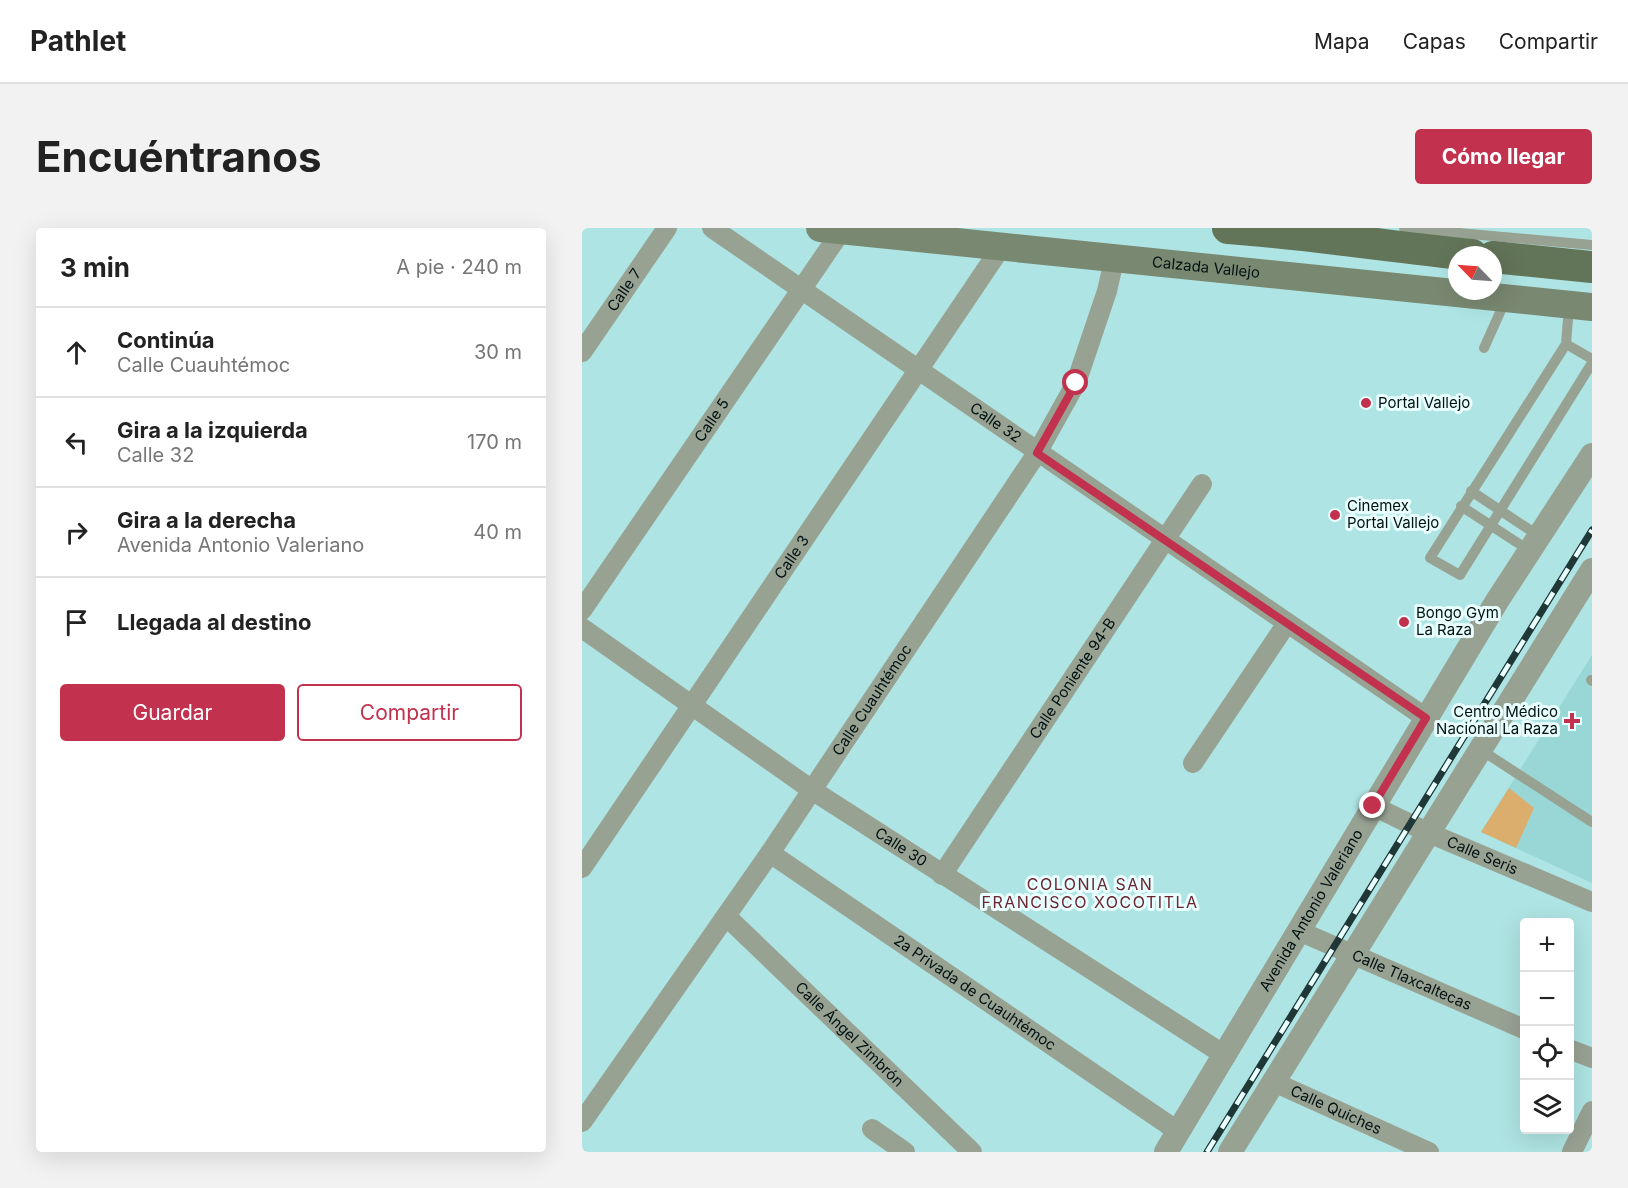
<!DOCTYPE html>
<html lang="es">
<meta charset="utf-8">
<style>
:root{--surface:#fff;--page:#f2f2f2;--text:#222;--muted:#767676;--line:#e0e0e0;--accent:#c2314e}
body{margin:0;font-family:Inter,sans-serif;background:var(--page);color:var(--text)}
.controls{position:absolute;right:18px;bottom:18px;display:grid;overflow:hidden;border-radius:6px;box-shadow:0 6px 24px #0002}
.controls button{width:54px;height:54px;display:grid;place-items:center;padding:0;border:0;border-bottom:2px solid var(--line);background:var(--surface);color:var(--text);font:30px sans-serif}
.compass{position:absolute;left:866px;top:18px;width:54px;height:54px;border-radius:50%;background:var(--surface);box-shadow:0 6px 24px #0002;rotate:295deg}
.stop{position:absolute;width:18px;height:18px;margin:-14px;border:4px solid #c2314e;border-radius:50%;background:#fff}
.stop.end{background:#c2314e;border-color:#fff;box-shadow:0 2px 6px #0008}
.list{margin:0;padding:0;list-style:none}
h2{display:flex;justify-content:space-between;align-items:center;height:78px;margin:0;padding:0 24px;font-size:26px}
h2 small{font-size:20px;font-weight:400;color:var(--muted)}
.list li{display:grid;grid-template-columns:39px 1fr auto;gap:18px;align-items:center;box-sizing:border-box;height:90px;padding:0 24px;border-top:2px solid var(--line)}
.list b{display:block;font-size:22px;white-space:nowrap}
.list p{margin:0;font-size:20px;white-space:nowrap;color:var(--muted)}
.list em{font-size:20px;font-style:normal;color:var(--muted)}
.actions{display:flex;gap:12px;padding:18px 24px}
.actions a{flex:1;padding:14px 0;border:2px solid var(--accent);border-radius:6px;text-align:center;font-size:21px;color:var(--accent)}
.actions .main{background:var(--accent);color:#fff}
.icon{flex:none;width:33px;height:33px;fill:none;stroke:currentColor;stroke-width:2;stroke-linecap:round;stroke-linejoin:round}
.map{position:relative;flex:none;width:1010px;height:924px;overflow:hidden;border-radius:6px}
header{display:flex;align-items:center;gap:36px;box-sizing:border-box;height:84px;padding:0 30px;background:var(--surface);border-bottom:2px solid var(--line)}
header strong{font-size:28px}
nav{display:flex;gap:33px;margin-inline-start:auto;font-size:21px}
.intro{display:flex;align-items:center;justify-content:space-between;box-sizing:border-box;height:144px;padding:0 36px}
h1{margin:0;font-size:42px}
.button{padding:15px 27px;border-radius:6px;background:var(--accent);color:#fff;font-size:21px;font-weight:700}
main{display:flex;gap:36px;padding:0 36px}
aside{flex:1;background:var(--surface);border-radius:6px;box-shadow:0 6px 24px #0002}
.map>svg:first-child{display:block}
.built{fill:#98d7d6}
.green{fill:#dcae6d}
.lines{fill:none;stroke-linecap:round;stroke-linejoin:round}
.service{stroke:#98a293;stroke-width:10}
.minor{stroke:#98a293;stroke-width:20}
.tertiary{stroke:#98a293;stroke-width:24}
.secondary{stroke:#798871;stroke-width:28}
.primary{stroke:#637559;stroke-width:32}
.rail-casing{stroke:#1f3737;stroke-width:7}
.rail{stroke:#e9fefe;stroke-width:4.5;stroke-dasharray:14;stroke-linecap:butt}
.route{stroke:#c2314e;stroke-width:8}
.poi-dot{fill:#c2314e;stroke:#e9fefe;stroke-width:2}
.labels{text-anchor:middle;stroke-width:6;stroke-linejoin:round;paint-order:stroke}
.street-label{font-size:15px;fill:#011;stroke:#e9fefe}
.poi-label{font-size:15px;fill:#011;stroke:#e9fefe;text-anchor:start}
.neighbourhood-label{font-size:16px;letter-spacing:1.5px;fill:#6c2630;stroke:#e9fefe}
</style>
<header>
<strong>Pathlet</strong>
<nav><a>Mapa</a><a>Capas</a><a>Compartir</a></nav>
</header>
<div class="intro"><h1>Encuéntranos</h1><a class="button">Cómo llegar</a></div>
<main>
<aside>
<h2>3 min<small>A pie · 240 m</small></h2>
<ul class="list">
<li><svg class="icon" aria-label="ahead" viewBox="0 0 24 24"><path d="M12 20V5M6 11l6-6 6 6"/></svg><div><b>Continúa</b><p>Calle Cuauhtémoc</p></div><em>30 m</em></li>
<li><svg class="icon" aria-label="left" viewBox="0 0 24 24"><path d="M17 20v-9H6M10 6l-5 5 5 5"/></svg><div><b>Gira a la izquierda</b><p>Calle 32</p></div><em>170 m</em></li>
<li><svg class="icon" aria-label="right" viewBox="0 0 24 24"><path d="M7 20v-9h11M14 6l5 5-5 5"/></svg><div><b>Gira a la derecha</b><p>Avenida Antonio Valeriano</p></div><em>40 m</em></li>
<li><svg class="icon" aria-label="arrive" viewBox="0 0 24 24"><path d="M6 21V4h12l-3 4 3 4H6"/></svg><div><b>Llegada al destino</b></div></li>
</ul>
<div class="actions"><a class="main">Guardar</a><a>Compartir</a></div>
</aside>
<div class="map">
<svg width="1010" height="924" viewBox="0 0 1010 924">
<rect width="100%" height="100%" fill="#aee4e3"/>
<path class="built" d="M1010 427V655L899 604Z"/>
<path class="green" d="M927 560 952 580 934 620 899 604Z"/>
<g class="lines">
<path class="service" d="M822 0 1010 17
M984 116 987 78
M902 120 924 71
M1010 131 984 116 848 330 878 347 1010 135
M889 263 957 308
M879 278 948 323
M1009 452 1010 453
M899 522 1010 594"/>
<g class="minor">
<path id="s1" d="M130 0 844 490"/>
<path id="s2" d="M0 124 85 0"/>
<path id="s3" d="M0 382 260 2"/>
<path id="s4" d="M0 400 230 562 644 828"/>
<path d="M611 535 705 395"/>
<path id="s5" d="M791 578 847 605 1010 674"/>
<path id="s6" d="M188 625 597 904"/>
<path id="s7" d="M0 640 420 18"/>
<path id="s8" d="M360 647 620 256"/>
<path id="s9" d="M144 688 390 924"/>
<path id="s10" d="M717 703 942 801"/>
<path d="M987 821 1010 830"/>
<path id="s11" d="M692 854 847 924"/>
<path id="s12" d="M0 894 188 625 455 225 494 155 525 63 533 28"/>
<path d="M290 901 323 924"/>
<path d="M990 924 1010 883"/>
</g>
<g class="tertiary">
<path id="s13" d="M584 924 915 373 1010 227"/>
<path d="M648 924 1010 342"/>
</g>
<path class="secondary" id="s14" d="M238 0 1010 79"/>
<path class="primary" d="M646 0C728 6 809 19 890 27
M911 29 1010 39"/>
<defs>
<path id="rail" d="M625 924 1010 302"/>
</defs>
<use href="#rail" class="rail-casing"/>
<use href="#rail" class="rail"/>
</g>
<g class="lines">
<path class="route" d="M494 155 455 225 844 490 791 578"/>
</g>
<g class="poi-dot">
<circle cx="784" cy="175" r="6"/>
<circle cx="753" cy="287" r="6"/>
<circle cx="822" cy="394" r="6"/>
<path d="M987 484h6v6h6v6h-6v6h-6v-6h-6v-6h6z"/>
</g>
<g class="labels">
<g class="street-label">
<text dy="5" stroke="none"><textPath href="#s14" startOffset="388">Calzada Vallejo</textPath></text>
<text dy="5" stroke="none"><textPath href="#s2" startOffset="75">Calle 7</textPath></text>
<text dy="5" stroke="none"><textPath href="#s3" startOffset="230">Calle 5</textPath></text>
<text dy="5" stroke="none"><textPath href="#s1" startOffset="344">Calle 32</textPath></text>
<text dy="5" stroke="none"><textPath href="#s7" startOffset="375">Calle 3</textPath></text>
<text dy="5" stroke="none"><textPath href="#s8" startOffset="236">Calle Poniente 94-B</textPath></text>
<text dy="5" stroke="none"><textPath href="#s12" startOffset="512">Calle Cuauhtémoc</textPath></text>
<text dy="5" stroke="none"><textPath href="#s4" startOffset="387">Calle 30</textPath></text>
<text dy="5" stroke="none"><textPath href="#s5" startOffset="120">Calle Seris</textPath></text>
<text dy="5" stroke="none"><textPath href="#s13" startOffset="282">Avenida Antonio Valeriano</textPath></text>
<text dy="5" stroke="none"><textPath href="#s10" startOffset="123">Calle Tlaxcaltecas</textPath></text>
<text dy="5" stroke="none"><textPath href="#s6" startOffset="248">2a Privada de Cuauhtémoc</textPath></text>
<text dy="5" stroke="none"><textPath href="#s9" startOffset="171">Calle Ángel Zimbrón</textPath></text>
<text dy="5" stroke="none"><textPath href="#s11" startOffset="68">Calle Quiches</textPath></text>
</g>
<g class="poi-label">
<text x="796" y="180">Portal Vallejo</text>
<text x="765" y="283">Cinemex<tspan x="765" dy="17">Portal Vallejo</tspan></text>
<text x="834" y="390">Bongo Gym<tspan x="834" dy="17">La Raza</tspan></text>
<text x="976" y="489" text-anchor="end">Centro Médico<tspan x="976" dy="17">Nacional La Raza</tspan></text>
</g>
<g class="neighbourhood-label">
<text x="508" y="662">COLONIA SAN<tspan x="508" dy="18">FRANCISCO XOCOTITLA</tspan></text>
</g>
</g>
</svg>
<div class="controls">
<button>+</button>
<button>−</button>
<button><svg class="icon" aria-label="locate" viewBox="0 0 24 24"><circle cx="12" cy="12" r="6"/><path d="M12 2v4M12 18v4M2 12h4M18 12h4"/></svg></button>
<button><svg class="icon" aria-label="layers" viewBox="0 0 24 24"><path d="M12 4l9 5-9 5-9-5zM3 14l9 5 9-5"/></svg></button>
</div>
<svg class="compass" viewBox="-18 -18 36 36"><path d="M0-13l5 13h-10z" fill="#e53935"/><path d="M0 13l5-13h-10z" fill="#767676"/></svg>
<div class="stop" style="left:494px;top:155px"></div>
<div class="stop end" style="left:791px;top:578px"></div>
</div>
</main>
